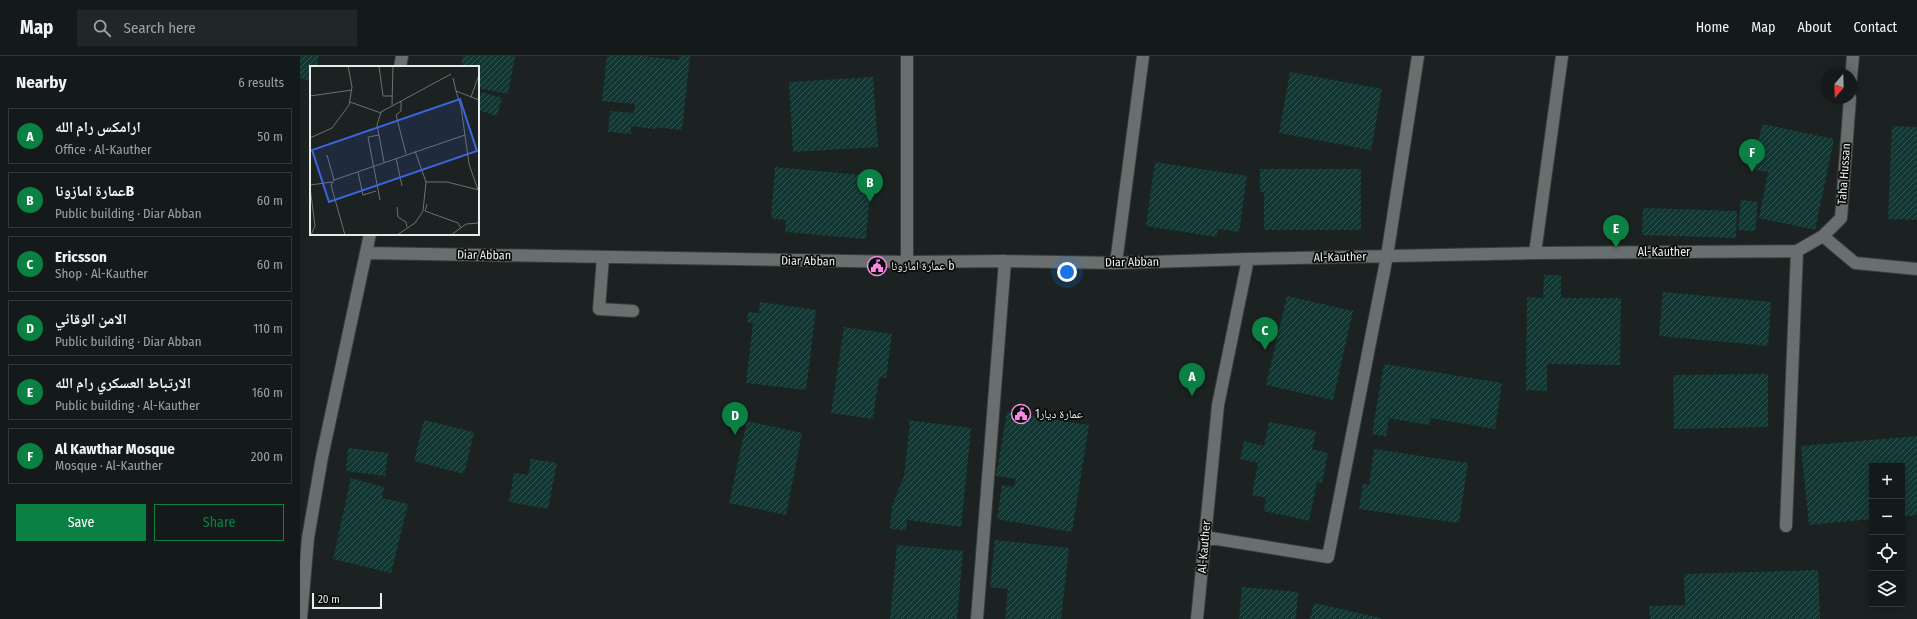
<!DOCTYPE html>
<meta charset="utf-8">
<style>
:root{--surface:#141a19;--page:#212726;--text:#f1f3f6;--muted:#9da1a2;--line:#333838;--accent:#0b8043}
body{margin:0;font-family:"Fira Sans Condensed","Noto Naskh Arabic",sans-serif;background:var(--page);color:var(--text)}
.controls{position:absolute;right:12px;bottom:12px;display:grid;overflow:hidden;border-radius:0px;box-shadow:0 2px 10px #0003}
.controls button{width:36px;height:36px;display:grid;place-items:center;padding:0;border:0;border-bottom:1px solid var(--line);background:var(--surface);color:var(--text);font:20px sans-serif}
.compass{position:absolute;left:1521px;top:12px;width:36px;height:36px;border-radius:50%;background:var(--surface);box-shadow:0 2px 10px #0003;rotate:199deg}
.scale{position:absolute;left:12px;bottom:10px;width:70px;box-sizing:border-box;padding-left:4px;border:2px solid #e7ebea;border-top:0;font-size:11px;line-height:14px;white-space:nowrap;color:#e7ebea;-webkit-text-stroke:3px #080b0a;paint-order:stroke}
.you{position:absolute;left:767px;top:216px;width:14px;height:14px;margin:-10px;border:3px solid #fff;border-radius:50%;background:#1a73e8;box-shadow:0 0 0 6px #1a73e833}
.badge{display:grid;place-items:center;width:26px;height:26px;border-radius:50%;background:var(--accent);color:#fff;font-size:13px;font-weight:700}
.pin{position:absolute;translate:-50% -33px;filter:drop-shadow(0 1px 2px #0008)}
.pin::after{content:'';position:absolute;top:21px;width:14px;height:12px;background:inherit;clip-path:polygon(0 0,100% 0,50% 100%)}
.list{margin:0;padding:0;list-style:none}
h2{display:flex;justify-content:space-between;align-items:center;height:52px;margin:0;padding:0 16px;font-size:17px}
h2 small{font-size:13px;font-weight:400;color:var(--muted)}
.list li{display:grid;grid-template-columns:26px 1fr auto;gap:12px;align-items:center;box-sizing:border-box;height:56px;margin:0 8px 8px;padding:0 8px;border:1px solid var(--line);border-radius:0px}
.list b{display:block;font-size:15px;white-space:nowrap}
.list p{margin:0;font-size:13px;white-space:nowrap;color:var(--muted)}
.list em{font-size:13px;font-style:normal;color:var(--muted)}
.actions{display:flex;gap:8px;padding:12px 16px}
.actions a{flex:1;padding:9px 0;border:1px solid var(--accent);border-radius:0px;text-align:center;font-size:14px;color:var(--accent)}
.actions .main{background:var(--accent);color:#fff}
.icon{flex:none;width:22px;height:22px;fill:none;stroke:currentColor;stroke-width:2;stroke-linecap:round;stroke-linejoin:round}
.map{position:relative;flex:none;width:1617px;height:563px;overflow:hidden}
header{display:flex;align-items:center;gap:24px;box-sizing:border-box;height:56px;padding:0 20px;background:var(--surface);border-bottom:1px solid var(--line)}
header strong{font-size:19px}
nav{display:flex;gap:22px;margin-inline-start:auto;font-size:14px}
.search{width:280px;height:36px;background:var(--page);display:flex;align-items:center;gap:10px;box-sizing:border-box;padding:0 14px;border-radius:0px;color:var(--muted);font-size:15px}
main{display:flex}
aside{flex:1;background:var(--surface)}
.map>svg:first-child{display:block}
.building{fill:url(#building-hatch)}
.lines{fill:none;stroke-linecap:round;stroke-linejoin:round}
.minor-casing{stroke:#383c3b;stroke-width:14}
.minor{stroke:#686f6e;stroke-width:12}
.labels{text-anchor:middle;stroke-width:3.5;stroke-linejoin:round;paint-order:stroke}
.street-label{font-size:12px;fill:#e7ebea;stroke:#080b0a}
.poi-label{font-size:12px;fill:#e7ebea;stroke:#080b0a;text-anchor:start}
.inset-road{fill:none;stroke:#6d7271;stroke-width:1}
.view{fill:#3b66db;fill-opacity:0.15;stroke:#3b66db;stroke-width:2}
.inset-edge{fill:none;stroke:#e7ebea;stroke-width:2}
</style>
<header>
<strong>Map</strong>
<div class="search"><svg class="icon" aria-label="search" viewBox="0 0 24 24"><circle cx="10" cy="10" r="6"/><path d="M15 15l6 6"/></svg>Search here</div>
<nav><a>Home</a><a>Map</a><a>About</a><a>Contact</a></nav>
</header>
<main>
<aside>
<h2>Nearby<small>6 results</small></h2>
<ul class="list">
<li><span class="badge">A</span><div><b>ارامكس رام الله</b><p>Office · Al-Kauther</p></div><em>50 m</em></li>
<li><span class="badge">B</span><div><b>عمارة امازوناB</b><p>Public building · Diar Abban</p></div><em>60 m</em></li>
<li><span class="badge">C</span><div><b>Ericsson</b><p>Shop · Al-Kauther</p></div><em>60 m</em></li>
<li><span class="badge">D</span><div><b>الامن الوقائي</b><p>Public building · Diar Abban</p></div><em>110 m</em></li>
<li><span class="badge">E</span><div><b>الارتباط العسكري رام الله</b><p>Public building · Al-Kauther</p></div><em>160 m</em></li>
<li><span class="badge">F</span><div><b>Al Kawthar Mosque</b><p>Mosque · Al-Kauther</p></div><em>200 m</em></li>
</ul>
<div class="actions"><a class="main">Save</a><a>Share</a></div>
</aside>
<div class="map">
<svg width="1617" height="563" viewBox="0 0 1617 563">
<defs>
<pattern id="building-hatch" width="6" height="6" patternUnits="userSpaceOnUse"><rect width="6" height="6" fill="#123732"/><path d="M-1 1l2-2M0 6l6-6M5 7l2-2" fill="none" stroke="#345450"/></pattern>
</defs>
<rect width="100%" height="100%" fill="#1b2221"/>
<path class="building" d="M0 0H19L16 11H11V26L0 22Z
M163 0H215L208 38 178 32V11H161Z
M307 0H342L379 4V0H390L382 74 355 71V73L331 70V78L308 76 310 55 334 57 335 48 302 45Z
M990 16 1082 33 1071 94 979 77Z
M573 21 578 91 493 96 489 26Z
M181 36 202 42 197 60 178 54Z
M1462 68 1534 83 1515 174 1459 162 1468 116 1453 113Z
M1592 70 1617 71V164L1588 163Z
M855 106 947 120 939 176 918 173 917 181 846 170Z
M475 111 571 120 566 183 485 176 486 164 471 162Z
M960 113H1061V174H964V136H960Z
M1441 144 1458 146 1455 175 1438 174Z
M1343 152 1437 155 1436 182 1342 179Z
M1244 219H1261V242H1321L1320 309 1247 308V335L1226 334 1227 241 1243 242Z
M1363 236 1471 246 1468 290 1359 280Z
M987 240 1053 255 1033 344 966 329Z
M460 246 516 254 506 334 446 327 453 267 447 266 448 256 459 257Z
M544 271 592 278 586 322 579 321 573 363 531 357Z
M1084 308 1202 327 1195 373 1130 362 1129 369 1089 362 1086 380 1072 378Z
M1468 318V371L1374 373 1373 319Z
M707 356 789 369 772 476 697 463 702 429 714 431 716 423 696 420Z
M124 364 174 376 164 418 114 405Z
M606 364 671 372 661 471 607 464 606 474 590 473 592 450 604 420 610 366Z
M447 365 502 377 486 459 429 447Z
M969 366 1016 375 1012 393 1028 397 1022 427 1017 426 1009 465 964 455 966 442 952 439 958 407 940 403 944 385 964 390Z
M1617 380V459L1602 461V410H1572V463L1509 469 1501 390Z
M48 392 88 397 85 420 46 415Z
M1074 393 1168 407 1159 467 1059 453 1063 428 1069 429Z
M231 403 257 407 248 453 209 446 214 417 228 419Z
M51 422 84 431 82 442 108 448 91 517 33 503Z
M695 484 769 492 761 563H705L708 533 690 531Z
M597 489 663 495 657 563H590Z
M1518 514 1520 563H1350L1349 550 1385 549 1384 518Z
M942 531 998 536 996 563H939Z
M1014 547 1081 562V563H1010Z"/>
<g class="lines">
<defs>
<path id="minor" d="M607 0V206
M100 11 102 0
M1551 22 1553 0
M1523 180 1555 207 1617 213
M1497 195 1523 180 1541 162 1550 42
M67 197 607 206 705 205 816 207 948 203 1235 197 1497 195
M1235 197 1262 0
M303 201 299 253 333 255
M816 207 843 0
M1486 470 1497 195
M905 481 1028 501 1087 200 1118 0
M1 563 8 482 22 401 70 178
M677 563 705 205
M897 563 918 349 948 203"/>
</defs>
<use href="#minor" class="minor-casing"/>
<use href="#minor" class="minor"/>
</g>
<defs>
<symbol id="civic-ring" viewBox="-11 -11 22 22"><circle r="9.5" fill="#080b0a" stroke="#fa87e7" stroke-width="1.5"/><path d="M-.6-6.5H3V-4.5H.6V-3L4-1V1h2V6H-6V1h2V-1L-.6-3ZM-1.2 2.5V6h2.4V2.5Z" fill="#fa87e7"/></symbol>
</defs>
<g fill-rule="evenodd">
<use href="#civic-ring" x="566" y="199" width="22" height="22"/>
<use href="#civic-ring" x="710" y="347" width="22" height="22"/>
</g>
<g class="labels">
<g class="street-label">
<text transform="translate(1544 118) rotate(-86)" y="4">Taha Hussan</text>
<text x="1364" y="200">Al-Kauther</text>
<text transform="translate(184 199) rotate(1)" y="4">Diar Abban</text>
<text transform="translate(1040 201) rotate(-1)" y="4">Al-Kauther</text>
<text transform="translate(508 205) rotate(1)" y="4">Diar Abban</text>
<text transform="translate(832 206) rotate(-1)" y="4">Diar Abban</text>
<text transform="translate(904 491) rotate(-85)" y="4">Al-Kauther</text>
</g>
<g class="poi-label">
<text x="591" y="214">عمارة امازونا b</text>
<text x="735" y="362">عمارة ديار1</text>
</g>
</g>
<g transform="translate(10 10)">
<rect width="169" height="169" fill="#1b2221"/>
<path class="inset-road" d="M69 0 73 30H82M143 12 146 25 169 34M146 25 151 41 159 98 168 124M0 30 42 24M161 31 169 9M91 35V45L86 49 96 88M40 36 71 47M82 39 83 0M69 69 58 71 70 134M0 72 22 62 39 39 42 21 38 0M17 89 24 114M86 92 92 120M74 96 67 59 71 46 141 8M48 106 53 129 66 125M24 114 155 69M24 114 21 119 35 169M116 116H137L169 124M0 119 22 116M0 121 5 160 1 169M117 138 115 145 148 157 151 162M87 141 88 151 96 156 97 161M87 169 105 157 113 145 116 116 105 85M141 169 156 158 169 157"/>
<path class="view" d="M150 33 167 85 19 136 2 84Z"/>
<rect width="169" height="169" class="inset-edge"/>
</g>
</svg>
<div class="controls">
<button>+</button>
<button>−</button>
<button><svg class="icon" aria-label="locate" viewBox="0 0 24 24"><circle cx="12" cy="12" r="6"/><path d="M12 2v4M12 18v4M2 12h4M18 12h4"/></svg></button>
<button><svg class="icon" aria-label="layers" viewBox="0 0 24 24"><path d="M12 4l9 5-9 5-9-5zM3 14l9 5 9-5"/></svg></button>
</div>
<svg class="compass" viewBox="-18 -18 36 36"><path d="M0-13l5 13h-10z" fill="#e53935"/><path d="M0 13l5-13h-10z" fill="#9da1a2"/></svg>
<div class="scale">20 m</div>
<div class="you"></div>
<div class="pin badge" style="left:892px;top:340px">A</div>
<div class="pin badge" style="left:570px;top:146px">B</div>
<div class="pin badge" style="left:965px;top:294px">C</div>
<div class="pin badge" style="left:435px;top:379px">D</div>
<div class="pin badge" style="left:1316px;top:192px">E</div>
<div class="pin badge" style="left:1452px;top:116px">F</div>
</div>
</main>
